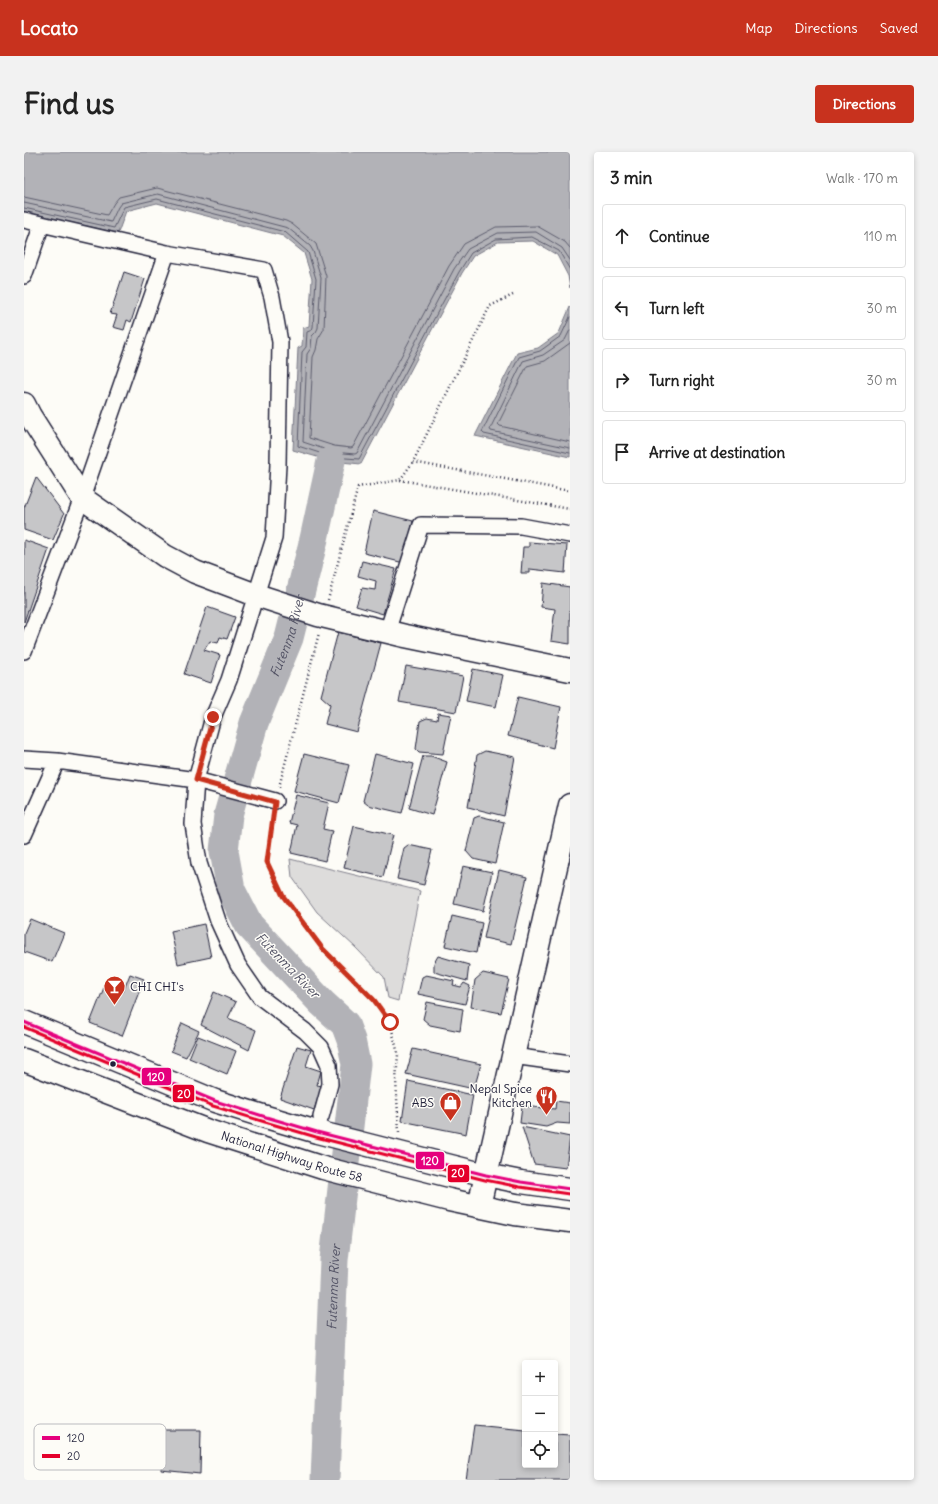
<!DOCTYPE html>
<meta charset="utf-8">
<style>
:root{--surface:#fff;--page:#f2f2f2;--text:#222;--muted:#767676;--line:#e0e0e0;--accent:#c8321e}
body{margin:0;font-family:Delius,sans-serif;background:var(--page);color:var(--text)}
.controls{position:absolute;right:12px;bottom:12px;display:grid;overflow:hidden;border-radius:4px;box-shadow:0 2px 6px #0003}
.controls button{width:36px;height:36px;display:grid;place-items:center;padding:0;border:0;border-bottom:1px solid var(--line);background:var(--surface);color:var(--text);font:20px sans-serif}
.stop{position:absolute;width:12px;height:12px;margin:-9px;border:3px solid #c8321e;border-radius:50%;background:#fff}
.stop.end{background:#c8321e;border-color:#fff;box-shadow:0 1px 4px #0008}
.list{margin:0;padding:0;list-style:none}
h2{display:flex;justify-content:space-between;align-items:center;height:52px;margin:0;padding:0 16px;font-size:17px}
h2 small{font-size:13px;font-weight:400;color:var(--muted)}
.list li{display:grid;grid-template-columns:26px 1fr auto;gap:12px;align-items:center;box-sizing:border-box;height:64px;margin:0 8px 8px;padding:0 8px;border:1px solid var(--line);border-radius:4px}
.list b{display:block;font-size:15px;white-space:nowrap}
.list em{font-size:13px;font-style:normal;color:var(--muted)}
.icon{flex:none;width:22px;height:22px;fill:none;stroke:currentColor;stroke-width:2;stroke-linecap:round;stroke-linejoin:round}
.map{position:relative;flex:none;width:546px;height:1328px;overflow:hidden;border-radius:4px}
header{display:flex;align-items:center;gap:24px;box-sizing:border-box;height:56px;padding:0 20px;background:var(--accent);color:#fff}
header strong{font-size:19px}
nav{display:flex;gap:22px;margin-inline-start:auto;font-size:14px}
.intro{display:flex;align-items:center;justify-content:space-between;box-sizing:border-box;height:96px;padding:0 24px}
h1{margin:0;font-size:28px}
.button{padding:10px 18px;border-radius:4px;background:var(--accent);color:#fff;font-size:14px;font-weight:700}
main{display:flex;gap:24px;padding:0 24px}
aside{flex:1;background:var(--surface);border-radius:4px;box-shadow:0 2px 6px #0003}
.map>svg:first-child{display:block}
.green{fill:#dddcdb;stroke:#807f8b}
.water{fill:#b2b2b7;stroke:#787885}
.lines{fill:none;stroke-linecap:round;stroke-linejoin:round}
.shore{stroke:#5c5c6d;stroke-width:1}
.river{stroke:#b2b2b7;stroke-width:29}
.building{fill:#c6c6c8;stroke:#22223b}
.street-casing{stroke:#22223b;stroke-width:18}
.secondary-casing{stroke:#22223b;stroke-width:25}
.highway-casing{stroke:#22223b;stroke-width:25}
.path{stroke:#22223b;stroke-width:2.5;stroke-dasharray:1 3;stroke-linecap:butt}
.street{stroke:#fdfcf7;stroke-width:15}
.secondary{stroke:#fdfcf7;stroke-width:22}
.highway{stroke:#fdfcf7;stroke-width:22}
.bus-1-casing{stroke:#fdfcf7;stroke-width:6}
.bus-2-casing{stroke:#fdfcf7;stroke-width:6}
.bus-1{stroke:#e5007d;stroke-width:3}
.bus-2{stroke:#e4002b;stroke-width:3}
.route{stroke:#c8321e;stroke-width:5}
.bus-dot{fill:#22223b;stroke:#fdfcf7;stroke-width:1.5}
.labels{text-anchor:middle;stroke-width:3;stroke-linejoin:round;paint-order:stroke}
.poi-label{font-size:12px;fill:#22223b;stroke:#fdfcf7;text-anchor:end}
.street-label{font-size:12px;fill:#22223b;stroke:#fdfcf7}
.water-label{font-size:13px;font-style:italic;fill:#545466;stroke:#fdfcf7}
.key{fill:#fdfcf7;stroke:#bbbbbf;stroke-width:1}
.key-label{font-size:11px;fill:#22223b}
.line-badge{stroke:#fdfcf7;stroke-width:1.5}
.badge-label{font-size:11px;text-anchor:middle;font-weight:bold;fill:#fff}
</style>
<header>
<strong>Locato</strong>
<nav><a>Map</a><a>Directions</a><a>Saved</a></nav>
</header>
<div class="intro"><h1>Find us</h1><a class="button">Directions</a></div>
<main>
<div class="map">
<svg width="546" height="1328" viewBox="0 0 546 1328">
<rect width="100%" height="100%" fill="#fdfcf7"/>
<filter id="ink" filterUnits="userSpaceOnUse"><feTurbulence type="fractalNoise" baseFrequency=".025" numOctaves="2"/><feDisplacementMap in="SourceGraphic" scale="8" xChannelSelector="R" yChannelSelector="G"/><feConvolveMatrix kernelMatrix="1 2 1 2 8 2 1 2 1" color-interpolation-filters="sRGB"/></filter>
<g filter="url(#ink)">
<path class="green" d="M266 707 396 739 374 849 364 846 360 825 332 796 293 760 268 725Z"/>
<path class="water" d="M0 0H546V136L544 124 533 103 509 89 474 90 449 104 438 121 337 312 307 309 269 298 274 196 278 194 279 176 285 174 288 127 280 101 259 84 133 51 102 59 94 81 0 60Z
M546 155V305L451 284 493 201 514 196 535 181Z"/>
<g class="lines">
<path class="shore" d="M0 45 83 63 90 51 95 45 133 36 262 69 268 72 292 92 302 124 300 177 294 187 292 198 289 205 285 286 310 294 327 296 329 295 425 114 440 92 472 75 513 74 541 90 546 96
M0 51 87 70 94 55 97 51 134 42 264 76 286 94 289 99 297 126 294 176 292 180 288 184 287 196 283 202 279 290 309 300 331 302 333 301 430 117 444 97 474 81 512 80 538 96 546 108
M0 56 90 76 100 55 133 47 261 80 284 100 292 127 289 175 288 178 283 180 282 195 278 200 274 294 308 305 335 307 435 120 447 101 472 87 508 85 535 99 546 118
M546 165 537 184 516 199 495 205 458 280 460 282 546 301
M546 178 541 188 519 203 499 209 466 277 467 279 546 296
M546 191 521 209 503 214 474 272 476 274 546 290"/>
<path class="river" id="s1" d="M301 1328 310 1108 332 912 327 888 321 872 298 851 225 773 207 738 200 699 204 663 230 571 265 486 290 387 307 309"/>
</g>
<path class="building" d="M100 120 121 127 107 170 103 168 100 178 89 175 93 163 86 162Z
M12 325 40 362 29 388 0 378V356Z
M349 359 389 369 380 411 340 401Z
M0 388 25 397 0 470Z
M505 390 543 393 541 421 506 417V421H497L499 395H505Z
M338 409 372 417 359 462 332 454 338 436 351 438 352 429 334 424Z
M519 431 546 435V492L527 489 531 457 517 455Z
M183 455 211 465 203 487 196 485 194 491 186 489 180 498 196 503 187 531 160 522Z
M314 480 357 491 333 580 301 572 306 552 297 544Z
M382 514 439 524 432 560 375 550Z
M449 517 479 523 472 555 442 549Z
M494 545 537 555 529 596 484 584Z
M414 561 427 563 419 602 395 600 392 597 396 569 403 566 413 568Z
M461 599 491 605 480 664 444 655 453 603Z
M280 602 325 613 315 651 270 639Z
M351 602 390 612 378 661 344 653 339 649Z
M399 604H407L423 610 408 663 385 656Z
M272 643 305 651 299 677 308 679 301 709 267 701 273 673 265 671Z
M455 664 480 670 471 712 449 707 442 699 450 666Z
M330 674 369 683 359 725 320 716Z
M384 693 408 698 400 733 373 727 380 696Z
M439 714 468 720 459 759 430 752Z
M475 718 503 725 487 792 460 786Z
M428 764 458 771 452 801 421 794Z
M6 767 40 781 28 810 0 800V781Z
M180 772 187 805 154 812 147 779Z
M414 804 445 813 443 829 410 820V811Z
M459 821 485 827 477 861 447 855 451 828Z
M106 822 120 827 98 884 66 871 81 833 99 840Z
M402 823 430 829 429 833 437 835 440 831 446 834 441 852 394 842 398 825Z
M190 840 212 850 204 866 232 878 225 898 177 873Z
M403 850 439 857 436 879 406 873 399 867Z
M158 871 175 879 162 905 147 899Z
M174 884 212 899 203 922 165 906Z
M273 894 287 898 282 914 297 919 293 933 298 934 290 958 256 946Z
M389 897 457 912 450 937 382 922Z
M384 929 449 943 442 982 378 969Z
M532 949 546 951V972L533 971 522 975 496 971 498 954 531 957Z
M498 975 546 985 542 1016 510 1012Z
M450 1273 501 1278V1313H531V1282L546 1283V1328H442Z
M138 1278H177L176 1322 137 1318Z"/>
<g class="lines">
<defs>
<path id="street" d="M0 68 143 101 240 118 248 145 256 190 254 313 250 386 205 528 189 565 172 628 169 672 175 711 194 769 214 813 236 845 281 879 297 895 305 913 306 932 297 965
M0 124 18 72
M363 480 397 373 497 374 546 383
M0 499 58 346 143 101
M0 607 33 609 172 628 251 649
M0 683 33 609
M489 904 546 912"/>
<path id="secondary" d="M0 252 6 264 58 346 141 404 171 420 232 443 294 463 381 484 546 518
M455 1054 546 653"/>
<g id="highway">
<path d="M0 870 191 949 242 965 293 980 462 1023 497 1030 546 1037"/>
<path id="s2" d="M0 908 184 979 299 1016 425 1048 491 1062 546 1069"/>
</g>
</defs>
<use href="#street" class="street-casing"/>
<use href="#secondary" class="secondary-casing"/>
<use href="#highway" class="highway-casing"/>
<path class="path" d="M489 143 466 154 389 310 546 339
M376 328 546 357
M304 448 334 335 376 328 389 310
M255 635 295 481
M249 664 243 710 259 744 298 796 350 848 366 870 374 902 372 928 375 981"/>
<use href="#street" class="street"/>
<use href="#secondary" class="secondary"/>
<use href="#highway" class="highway"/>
<defs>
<path id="bus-1" d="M0 870 191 949 242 965 293 980 462 1023 497 1030 546 1037"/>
<path id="bus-2" d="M0 875 189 954 241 970 292 985 461 1028 496 1035 545 1042"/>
</defs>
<use href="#bus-1" class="bus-1-casing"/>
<use href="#bus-2" class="bus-2-casing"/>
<use href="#bus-1" class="bus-1"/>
<use href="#bus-2" class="bus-2"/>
</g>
</g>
<g class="lines" filter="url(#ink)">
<path class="route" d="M189 565 172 628 251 650 243 710 259 744 298 796 350 848 366 870"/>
</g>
<defs>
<symbol id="bar-pin" viewBox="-11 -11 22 30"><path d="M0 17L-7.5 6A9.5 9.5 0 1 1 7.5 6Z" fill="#c8321e" stroke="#fdfcf7"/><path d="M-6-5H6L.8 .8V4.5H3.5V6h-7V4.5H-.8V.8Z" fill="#fff"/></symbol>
<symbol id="restaurant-pin" viewBox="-11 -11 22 30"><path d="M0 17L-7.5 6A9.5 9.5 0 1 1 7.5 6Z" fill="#c8321e" stroke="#fdfcf7"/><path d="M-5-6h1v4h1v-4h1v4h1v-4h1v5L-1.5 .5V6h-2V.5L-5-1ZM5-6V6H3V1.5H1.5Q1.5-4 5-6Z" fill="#fff"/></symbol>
<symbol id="shop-pin" viewBox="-11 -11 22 30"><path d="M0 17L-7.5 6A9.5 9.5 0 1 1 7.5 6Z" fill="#c8321e" stroke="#fdfcf7"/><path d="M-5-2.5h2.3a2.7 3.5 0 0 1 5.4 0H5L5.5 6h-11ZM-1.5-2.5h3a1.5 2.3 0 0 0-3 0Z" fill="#fff"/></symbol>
</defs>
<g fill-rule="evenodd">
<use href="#bar-pin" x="78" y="822" width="25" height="34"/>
<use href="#restaurant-pin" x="510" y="932" width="25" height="34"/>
<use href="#shop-pin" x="414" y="938" width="25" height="34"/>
</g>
<circle class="bus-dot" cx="89" cy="912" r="3.5"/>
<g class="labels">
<g class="poi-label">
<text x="106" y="839" text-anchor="start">CHI CHI's</text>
<text x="508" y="941">Nepal Spice<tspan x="508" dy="14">Kitchen</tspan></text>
<text x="410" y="955">ABS</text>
</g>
<g class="street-label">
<text dy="4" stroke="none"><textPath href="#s2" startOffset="285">National Highway Route 58</textPath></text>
</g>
<g class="water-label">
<text dy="5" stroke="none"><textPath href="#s1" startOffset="901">Futenma River</textPath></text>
<text transform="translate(264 813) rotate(46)" y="5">Futenma River</text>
<text dy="5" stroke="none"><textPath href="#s1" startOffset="193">Futenma River</textPath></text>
</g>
</g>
<rect x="10" y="1272" width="132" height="46" rx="6" class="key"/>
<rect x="18" y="1284" width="18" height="4" fill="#e5007d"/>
<rect x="18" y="1302" width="18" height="4" fill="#e4002b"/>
<g class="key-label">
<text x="43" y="1290">120</text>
<text x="43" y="1308">20</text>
</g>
<g class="line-badge">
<rect x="117" y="915" width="31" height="19" rx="4" fill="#e5007d"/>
<rect x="148" y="932" width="23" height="19" rx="4" fill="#e4002b"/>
<rect x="391" y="999" width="30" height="19" rx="4" fill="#e5007d"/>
<rect x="423" y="1012" width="23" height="19" rx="4" fill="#e4002b"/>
</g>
<g class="badge-label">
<text x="132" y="929">120</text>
<text x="160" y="946">20</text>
<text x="406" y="1013">120</text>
<text x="434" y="1025">20</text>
</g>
</svg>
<div class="controls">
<button>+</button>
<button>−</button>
<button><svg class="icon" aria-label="locate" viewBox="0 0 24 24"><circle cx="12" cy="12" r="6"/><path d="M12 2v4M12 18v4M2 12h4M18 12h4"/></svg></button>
</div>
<div class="stop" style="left:366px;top:870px"></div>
<div class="stop end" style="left:189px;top:565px"></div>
</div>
<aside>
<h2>3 min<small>Walk · 170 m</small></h2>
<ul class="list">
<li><svg class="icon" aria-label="ahead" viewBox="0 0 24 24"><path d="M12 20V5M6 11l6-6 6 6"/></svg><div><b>Continue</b></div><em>110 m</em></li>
<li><svg class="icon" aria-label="left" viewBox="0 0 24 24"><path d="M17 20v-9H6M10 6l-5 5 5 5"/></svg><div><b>Turn left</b></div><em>30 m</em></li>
<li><svg class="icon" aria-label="right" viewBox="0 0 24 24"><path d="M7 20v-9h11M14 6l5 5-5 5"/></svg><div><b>Turn right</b></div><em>30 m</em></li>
<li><svg class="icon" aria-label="arrive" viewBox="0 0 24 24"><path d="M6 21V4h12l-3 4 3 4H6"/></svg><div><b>Arrive at destination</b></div></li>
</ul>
</aside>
</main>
